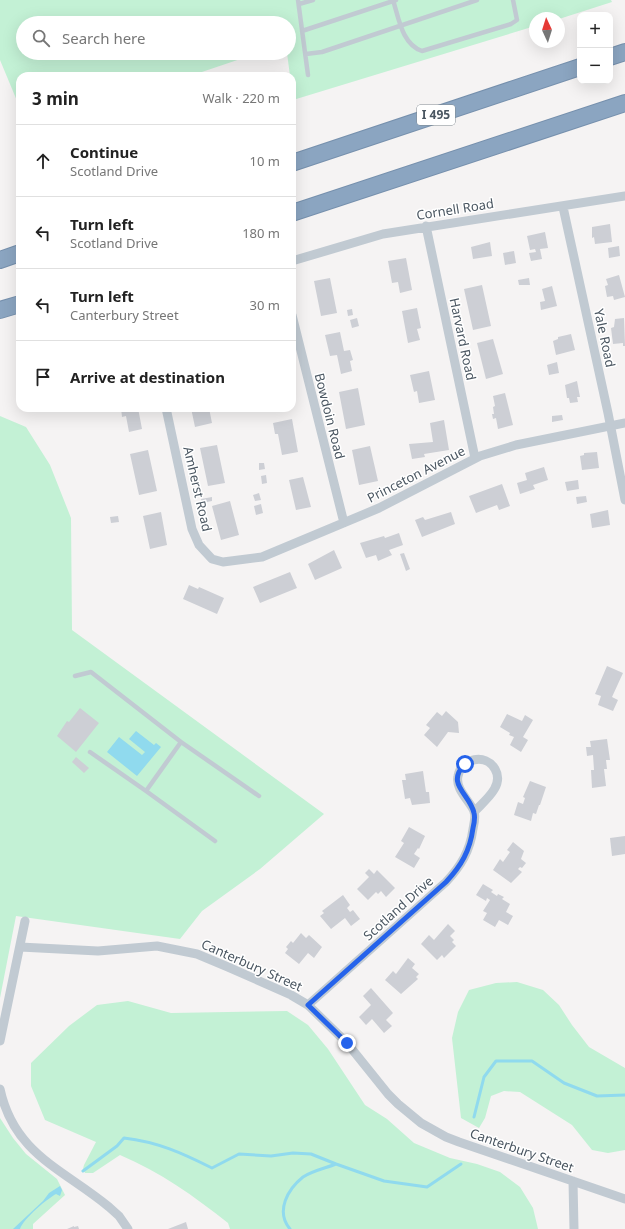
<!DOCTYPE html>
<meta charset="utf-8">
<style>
:root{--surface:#fff;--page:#f2f2f2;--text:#222;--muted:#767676;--line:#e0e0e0}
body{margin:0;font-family:"Noto Sans",sans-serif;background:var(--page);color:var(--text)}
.controls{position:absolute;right:12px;top:12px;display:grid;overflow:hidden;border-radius:8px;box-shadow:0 4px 16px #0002}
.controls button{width:36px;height:36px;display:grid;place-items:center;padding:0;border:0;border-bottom:1px solid var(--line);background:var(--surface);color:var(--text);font:20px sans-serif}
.compass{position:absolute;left:529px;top:12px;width:36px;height:36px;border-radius:50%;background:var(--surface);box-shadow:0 4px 16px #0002;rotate:356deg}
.stop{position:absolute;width:12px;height:12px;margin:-9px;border:3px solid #2563eb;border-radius:50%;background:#fff}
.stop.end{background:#2563eb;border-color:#fff;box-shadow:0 1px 4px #0008}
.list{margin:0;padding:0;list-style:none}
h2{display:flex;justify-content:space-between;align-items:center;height:52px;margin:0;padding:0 16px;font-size:17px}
h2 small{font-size:13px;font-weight:400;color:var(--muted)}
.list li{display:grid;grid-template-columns:26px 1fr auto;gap:12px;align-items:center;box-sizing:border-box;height:72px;padding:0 16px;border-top:1px solid var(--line)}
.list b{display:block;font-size:15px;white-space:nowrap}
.list p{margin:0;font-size:13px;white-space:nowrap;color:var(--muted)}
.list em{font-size:13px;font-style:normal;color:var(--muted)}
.icon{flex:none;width:22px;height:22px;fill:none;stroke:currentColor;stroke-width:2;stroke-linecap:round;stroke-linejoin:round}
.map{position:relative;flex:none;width:625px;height:1229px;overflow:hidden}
.search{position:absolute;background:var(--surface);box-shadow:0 4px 16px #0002;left:16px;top:16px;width:280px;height:44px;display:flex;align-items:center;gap:10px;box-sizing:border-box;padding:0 14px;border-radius:22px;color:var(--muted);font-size:15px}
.panel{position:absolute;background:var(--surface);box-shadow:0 4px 16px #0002;left:16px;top:72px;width:280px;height:340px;border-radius:12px}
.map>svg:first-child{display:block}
.green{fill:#c3f1d5}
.water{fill:#90daee}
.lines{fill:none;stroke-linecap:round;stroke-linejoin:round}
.stream{stroke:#90daee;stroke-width:3}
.building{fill:#cdcfd5}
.motorway-casing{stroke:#7690ad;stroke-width:18}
.service{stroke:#c1cad2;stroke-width:4.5}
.minor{stroke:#c1cad2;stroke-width:9}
.motorway{stroke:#8ba5c1;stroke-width:16}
.route{stroke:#2563eb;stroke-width:5}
.labels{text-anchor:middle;stroke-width:3;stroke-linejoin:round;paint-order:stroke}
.shield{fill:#fff;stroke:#808990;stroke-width:1}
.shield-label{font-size:12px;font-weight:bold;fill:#4a5661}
.street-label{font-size:13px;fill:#4a5661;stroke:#fff}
</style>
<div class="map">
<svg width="625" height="1229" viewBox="0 0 625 1229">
<rect width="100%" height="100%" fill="#f5f3f3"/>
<path class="green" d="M0 0H611L612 2 559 19 535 18V26L293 100 292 76H290L287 53H289V23H23V53H258L190 76H20V108L0 60Z
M0 416 26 427 50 465 71 518 72 630 324 814 260 869 202 911 180 939 16 916 0 998Z
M517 982 543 990 559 1005 572 1025 589 1047 625 1068V1150L608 1153 592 1150 572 1125 520 1092 504 1091 491 1096 485 1118 479 1128 461 1118 452 1038 458 1012 469 990 496 983Z
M128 1001 171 1013 287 1011 308 1025 328 1049 365 1105 387 1119 414 1143 450 1158 477 1164 500 1172 520 1187 533 1208 538 1229H230L228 1223C194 1196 160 1172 120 1155L93 1173H85L83 1169 84 1165 96 1142 45 1120 31 1086V1063L69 1026 97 1005Z
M0 1118 13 1138 26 1154 57 1179 65 1195 33 1224V1229H0Z"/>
<path class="water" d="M136 731 154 745 156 743 161 747 137 776 107 752 119 737 142 755 145 752 129 739Z
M60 1186 62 1190 60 1196 56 1194C47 1199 24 1218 20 1229H13L43 1201 49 1193Z"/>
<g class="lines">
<path class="stream" d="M474 1117 484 1077 496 1061H532L564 1083 597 1096 625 1095
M83 1171 117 1146 124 1138C158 1142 182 1153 212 1168L239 1154 271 1156 293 1153 311 1154 336 1164
M290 1229C275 1211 288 1189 303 1177 312 1171 326 1168 336 1164L384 1181 427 1187 461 1164"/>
</g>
<path class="building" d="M610 224 612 242 595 244 594 237 592 238V227Z
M545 232 548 248 540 249 542 259 531 261 529 253 536 252 535 249 530 250 527 236Z
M490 242 492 256 473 259 471 247Z
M619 246 620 256 609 258 608 248Z
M514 251 516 263 505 265 503 253Z
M406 258 412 290 400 293 398 282 392 283 388 261Z
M619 275 625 297 614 300 613 296 607 297 605 286 608 285 606 279Z
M330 278 337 313 321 316 314 281Z
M529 278 530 285H519L518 280Z
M482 285 491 326 473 330 464 289Z
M552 286 557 306 541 310 540 302 545 301 542 289Z
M417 308 421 328 417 329 420 340 408 343 402 311Z
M352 309 353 315 348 316 347 310Z
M357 318 359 326 352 328 350 320Z
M624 318 625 346H623V343L613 344 611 328 614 327 615 319Z
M340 332 344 351 350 350 353 360 350 361 352 371 341 374 337 355 330 356 325 335Z
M571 334 575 350 556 355 553 341 558 339V337Z
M493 339 503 374 486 379 477 343Z
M557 362 559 373 549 375 547 365Z
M429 371 435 400 419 403 417 391 414 392 410 375Z
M577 381 580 397H577L578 402 570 403 569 398H567L565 385Z
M358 388 365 425 346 429 339 392Z
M505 393 513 425 498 429 496 418 493 419 492 414H494L493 407 495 406 493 396Z
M121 408H138L142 429 129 432 126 416 122 417Z
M191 408H209L212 423 195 427Z
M562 415 563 420 552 422V416Z
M292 419 298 452 282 455 278 434H275L273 423Z
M444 420 449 450 424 454 425 457 412 459 409 444 433 442 430 423Z
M217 445 225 483 208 486 200 448Z
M370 446 378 481 359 485 352 450Z
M148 450 157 491 139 495 130 454Z
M597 452 599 468 582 470 580 456 584 455V453Z
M259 463H264L265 469 259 470Z
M544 467 548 480 533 485 535 489 520 494 517 483 527 480 525 473Z
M266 475 267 483 262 484 261 476Z
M303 477 311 507 296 510 289 480Z
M578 480 579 489 567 491 565 482Z
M502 484 510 506 499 510 497 505 476 513 469 496Z
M259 493 261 500 255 501 253 495Z
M586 496 587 502 577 504 576 497Z
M212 497V501L202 503 201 499Z
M230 501 239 535 221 540 212 506Z
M261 504 263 513 256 515 254 506Z
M608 510 610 525 592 528 590 514Z
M161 512 167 545 150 549 143 516Z
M451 512 455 524 422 537 415 520 423 517 425 520Z
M118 516 119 522 111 523 110 517Z
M399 533 403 545 389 550 392 555 378 561 376 555 366 558 360 543 384 536 385 538Z
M334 550 342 568 315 580 308 564Z
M404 553 410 569 406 571 400 554Z
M290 572 297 588 260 603 253 587Z
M189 585 198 589 199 587 224 598 217 614 183 599Z
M607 666 623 673 612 697 618 700 613 711 598 705 601 696 595 694Z
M80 708 99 723 76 752 57 736 67 721 69 722Z
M446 711 458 722 459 733 448 732 437 747 424 735 430 728 426 725 437 712 442 716Z
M507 714 522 721 525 715 533 720 523 737 528 740 521 752 510 745 514 737 509 735 510 733 500 727Z
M607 739 610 760H606L607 769H604L606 786 592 788 591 770H594L593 755 587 756 586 747H591L590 741Z
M76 757 89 768 84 773 72 762Z
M423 771 426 792H429L430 803 412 805 410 798 405 799 402 780H406L405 774Z
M530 781 546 787 540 805H539L536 814 533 813 531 821 514 815 518 802 523 804 525 798 523 797Z
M409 827 425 836 419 849 418 848 414 854 420 858 414 868 395 857 404 843 401 841Z
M625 836V854L612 856 610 838Z
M513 842 524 851 521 859 526 863 522 868 520 867 518 869 522 872 511 883 493 870 500 859 503 862 510 852 507 850Z
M369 869 374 874 377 870 395 888 386 897 381 891 378 894 376 892 368 900 357 889 369 877 365 873Z
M483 884 493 890 491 892 497 896 498 894 504 897 502 899 510 904 506 912 513 916 508 925 499 920 495 927 483 920 487 913 483 911 490 900 487 898 486 901 476 895Z
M343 895 350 905 347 908 350 912 353 910 360 919 351 926 345 918 331 929 320 916 324 913 322 911Z
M448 924 455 931 450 936 454 940 452 942 456 946 444 958 442 955 437 960 421 944 429 935 434 940Z
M301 933 306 938 309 935 322 947 314 958 308 953 299 964 285 953 288 949 286 947 291 941 293 943Z
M408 958 415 964 412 968 419 974 416 977 418 979 401 994 385 980 393 971 396 974Z
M371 988 393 1013 386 1020 392 1026 384 1033 372 1019 366 1025 359 1017 371 1005 363 996Z
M186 1222 188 1229H168Z
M74 1226V1227L78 1226 79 1229H67Z"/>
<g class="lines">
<defs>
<path id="motorway" d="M610 57 625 52
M292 163 580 67
M292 213 625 103
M0 260 20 253
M0 310 20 304"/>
</defs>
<use href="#motorway" class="motorway-casing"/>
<path class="service" d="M298 0 308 75
M393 0C399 19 402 44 422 51L511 24 517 20 513 0
M299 4 313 0
M302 31 396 0
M306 54 322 52 477 0
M75 676 91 672 181 742 146 791 90 752
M181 742 259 796
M146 791 215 841"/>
<path class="minor" d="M563 207 608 413 625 500
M426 226 475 458
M292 261 383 234 625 196
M292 315 344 523
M166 408 192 529 199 545 212 559 223 562 262 557 379 508 480 456 516 445 625 423
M20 947 98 951 157 946 197 954 228 967 291 995 308 1005 347 1043 388 1094 398 1104 421 1123 446 1137 459 1142 625 1199
M308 1005 446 882C461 866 470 851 473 829 474 824 476 816 474 811 469 800 455 789 458 776 461 758 486 753 495 769 505 786 484 801 474 812
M0 1041 25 921
M0 1089C14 1154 63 1169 109 1207L119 1216 128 1229
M573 1181 574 1229"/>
<use href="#motorway" class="motorway"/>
</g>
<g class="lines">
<path class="route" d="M347 1043 308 1005 446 882C461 866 470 851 473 828 474 824 475 817 474 813 470 794 445 784 465 764"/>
</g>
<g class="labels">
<rect class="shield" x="417" y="105" width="38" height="20" rx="3"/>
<g class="shield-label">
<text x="436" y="119">I 495</text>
</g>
<g class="street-label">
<text transform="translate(455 209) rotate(-9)" y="5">Cornell Road</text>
<text transform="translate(605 338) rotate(78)" y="5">Yale Road</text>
<text transform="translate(463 339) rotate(78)" y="5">Harvard Road</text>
<text transform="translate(330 416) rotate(76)" y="5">Bowdoin Road</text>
<text transform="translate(416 474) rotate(-27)" y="5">Princeton Avenue</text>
<text transform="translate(198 489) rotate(77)" y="5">Amherst Road</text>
<text transform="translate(398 908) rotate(-42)" y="5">Scotland Drive</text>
<text transform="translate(252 965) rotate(24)" y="5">Canterbury Street</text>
<text transform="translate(522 1150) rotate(19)" y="5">Canterbury Street</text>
</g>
</g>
</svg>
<div class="controls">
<button>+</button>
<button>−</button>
</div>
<svg class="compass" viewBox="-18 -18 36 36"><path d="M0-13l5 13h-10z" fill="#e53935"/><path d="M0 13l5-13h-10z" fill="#767676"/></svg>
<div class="stop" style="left:465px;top:764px"></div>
<div class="stop end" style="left:347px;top:1043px"></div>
<div class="search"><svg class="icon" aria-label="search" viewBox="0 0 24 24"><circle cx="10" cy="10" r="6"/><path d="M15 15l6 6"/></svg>Search here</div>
<section class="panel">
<h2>3 min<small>Walk · 220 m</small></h2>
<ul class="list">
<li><svg class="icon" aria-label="ahead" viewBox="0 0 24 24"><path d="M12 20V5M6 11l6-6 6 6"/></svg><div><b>Continue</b><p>Scotland Drive</p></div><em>10 m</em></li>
<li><svg class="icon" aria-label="left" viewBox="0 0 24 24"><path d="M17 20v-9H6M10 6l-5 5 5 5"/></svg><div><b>Turn left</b><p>Scotland Drive</p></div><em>180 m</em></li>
<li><svg class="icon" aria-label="left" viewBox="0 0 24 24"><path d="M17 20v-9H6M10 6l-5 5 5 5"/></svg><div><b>Turn left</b><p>Canterbury Street</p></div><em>30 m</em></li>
<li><svg class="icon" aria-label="arrive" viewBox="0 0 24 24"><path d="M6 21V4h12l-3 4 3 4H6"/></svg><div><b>Arrive at destination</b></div></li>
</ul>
</section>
</div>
